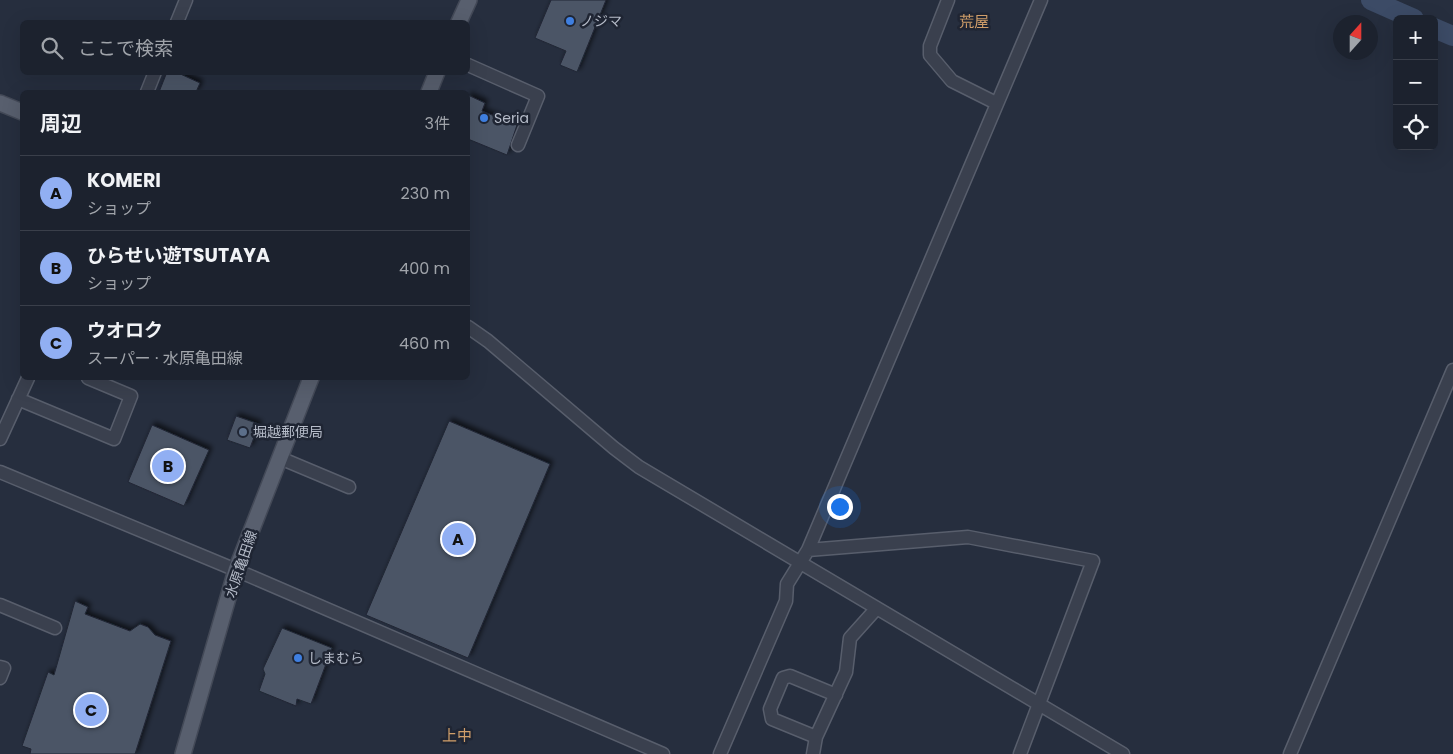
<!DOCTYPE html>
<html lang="ja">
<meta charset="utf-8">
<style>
:root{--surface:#1c222e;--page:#292f3a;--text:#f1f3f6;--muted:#a0a4aa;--line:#3a3f4a;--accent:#91aff3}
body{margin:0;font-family:Poppins,"Noto Sans JP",sans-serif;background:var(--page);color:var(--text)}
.controls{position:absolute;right:15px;top:15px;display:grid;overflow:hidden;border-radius:8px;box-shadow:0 5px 20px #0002}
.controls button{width:45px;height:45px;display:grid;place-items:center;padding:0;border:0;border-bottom:1px solid var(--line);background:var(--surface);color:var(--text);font:25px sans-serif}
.compass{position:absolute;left:1333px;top:15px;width:45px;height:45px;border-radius:50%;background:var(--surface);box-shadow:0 5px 20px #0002;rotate:21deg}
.you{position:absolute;left:839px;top:506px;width:18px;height:18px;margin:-12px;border:4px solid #fff;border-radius:50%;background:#1a73e8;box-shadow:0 0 0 8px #1a73e833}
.badge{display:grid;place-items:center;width:32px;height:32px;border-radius:50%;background:var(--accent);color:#111;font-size:16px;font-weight:700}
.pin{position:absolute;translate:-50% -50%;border:2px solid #fff;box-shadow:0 1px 5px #0006}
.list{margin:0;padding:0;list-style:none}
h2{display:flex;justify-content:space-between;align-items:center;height:65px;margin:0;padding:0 20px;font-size:21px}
h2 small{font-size:16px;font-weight:400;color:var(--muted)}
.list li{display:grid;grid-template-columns:32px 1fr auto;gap:15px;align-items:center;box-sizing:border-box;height:75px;padding:0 20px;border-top:1px solid var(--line)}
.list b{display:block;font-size:19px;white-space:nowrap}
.list p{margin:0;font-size:16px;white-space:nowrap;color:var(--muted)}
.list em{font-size:16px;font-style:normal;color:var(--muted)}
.icon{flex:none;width:28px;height:28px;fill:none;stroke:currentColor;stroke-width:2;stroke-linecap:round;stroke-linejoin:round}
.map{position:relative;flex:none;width:1453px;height:754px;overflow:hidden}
.search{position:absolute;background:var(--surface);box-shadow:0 5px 20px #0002;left:20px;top:20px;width:450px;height:55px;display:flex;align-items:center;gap:12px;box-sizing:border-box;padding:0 18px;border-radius:8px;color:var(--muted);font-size:19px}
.panel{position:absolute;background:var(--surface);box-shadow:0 5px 20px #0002;left:20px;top:90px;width:450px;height:290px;border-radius:8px}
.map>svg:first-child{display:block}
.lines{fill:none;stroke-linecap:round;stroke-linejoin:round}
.river{stroke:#3c4b66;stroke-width:20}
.building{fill:#4c5566;stroke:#212735;filter:url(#shadow)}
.minor-casing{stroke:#585e6c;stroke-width:15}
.major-casing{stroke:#434957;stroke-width:18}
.minor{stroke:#3a404e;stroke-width:12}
.major{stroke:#585f6e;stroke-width:15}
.shop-dot{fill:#3f7fe0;stroke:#1f2533;stroke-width:2}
.service-dot{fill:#5c6f8a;stroke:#1f2533;stroke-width:2}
.labels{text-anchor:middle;stroke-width:5;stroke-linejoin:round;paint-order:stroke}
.poi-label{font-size:14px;fill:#b6bcc9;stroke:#1f2533;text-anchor:start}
.street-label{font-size:14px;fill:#b6bcc9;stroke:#1f2533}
.neighbourhood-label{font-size:15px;fill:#d09e6a;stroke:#1f2533}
</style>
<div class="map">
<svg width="1453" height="754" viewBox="0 0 1453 754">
<defs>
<filter id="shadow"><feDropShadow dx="3" dy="-3" stdDeviation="2.5" flood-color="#0009"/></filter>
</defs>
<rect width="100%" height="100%" fill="#262e3e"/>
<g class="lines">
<path class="river" d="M1371 0 1414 19
M1434 28 1453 36"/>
</g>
<path class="building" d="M551 0H606L577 72 560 65 566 51 535 38Z
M167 72H176L200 83 196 92H159Z
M468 95 485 103 482 111 517 125 507 155 468 139Z
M236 416 259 424 250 448 227 440Z
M449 421 550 464 468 658 366 615Z
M152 425 209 450 184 506 128 482Z
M75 601 88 607 85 614 130 631 140 624 148 627 155 635 171 641 135 754H30L31 749 22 746 48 672 54 675Z
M282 628 332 648 311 704 297 699 296 706 259 691 265 674 263 669Z"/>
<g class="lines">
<defs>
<path id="minor" d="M948 0 930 46V55L952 81 996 103
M177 22 186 0
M468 65 538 96 518 145
M147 92 155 72
M468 327 488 341 614 448 639 467 1123 754
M18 399 114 439 131 396 88 378
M0 439 28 378
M280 458 349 487
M0 472 236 570 663 754
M808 550 968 537 1093 561 1020 754
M0 605 55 628
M0 667 4 668 0 678
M816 737 772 719 770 709 783 678 790 676 836 695
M720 754 786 601 787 584 808 550 1041 0
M813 754 816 737 846 672 850 638 876 609
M1290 754 1453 370"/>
<path id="major" d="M459 22 469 0
M429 92 437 72
M0 103 22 112
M183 754 236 570 311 378"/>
</defs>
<use href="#minor" class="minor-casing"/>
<use href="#major" class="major-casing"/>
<use href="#minor" class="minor"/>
<use href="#major" class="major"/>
</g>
<g class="shop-dot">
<circle cx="570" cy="21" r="5"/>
<circle cx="484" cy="118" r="5"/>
<circle cx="298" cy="658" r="5"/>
</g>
<circle class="service-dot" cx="243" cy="432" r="5"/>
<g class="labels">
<g class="poi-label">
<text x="580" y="26">ノジマ</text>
<text x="494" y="123">Seria</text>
<text x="253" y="437">堀越郵便局</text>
<text x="308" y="663">しまむら</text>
</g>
<g class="street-label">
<text transform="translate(241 564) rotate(-71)" y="5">水原亀田線</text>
</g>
<g class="neighbourhood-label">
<text x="974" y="27">荒屋</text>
<text x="457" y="741">上中</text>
</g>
</g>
</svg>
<div class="controls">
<button>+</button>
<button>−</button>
<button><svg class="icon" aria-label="locate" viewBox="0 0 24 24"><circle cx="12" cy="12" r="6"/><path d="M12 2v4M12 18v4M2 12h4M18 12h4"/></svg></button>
</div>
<svg class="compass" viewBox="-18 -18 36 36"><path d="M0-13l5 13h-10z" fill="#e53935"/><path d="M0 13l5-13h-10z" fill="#a0a4aa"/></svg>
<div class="you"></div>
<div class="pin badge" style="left:458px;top:539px">A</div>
<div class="pin badge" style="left:168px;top:466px">B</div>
<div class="pin badge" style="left:91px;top:710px">C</div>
<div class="search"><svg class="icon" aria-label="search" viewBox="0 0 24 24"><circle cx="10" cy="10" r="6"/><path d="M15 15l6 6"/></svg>ここで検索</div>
<section class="panel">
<h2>周辺<small>3件</small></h2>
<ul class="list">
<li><span class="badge">A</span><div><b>KOMERI</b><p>ショップ</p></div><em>230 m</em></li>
<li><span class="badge">B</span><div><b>ひらせい遊TSUTAYA</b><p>ショップ</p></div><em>400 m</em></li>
<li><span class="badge">C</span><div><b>ウオロク</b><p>スーパー · 水原亀田線</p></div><em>460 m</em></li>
</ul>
</section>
</div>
